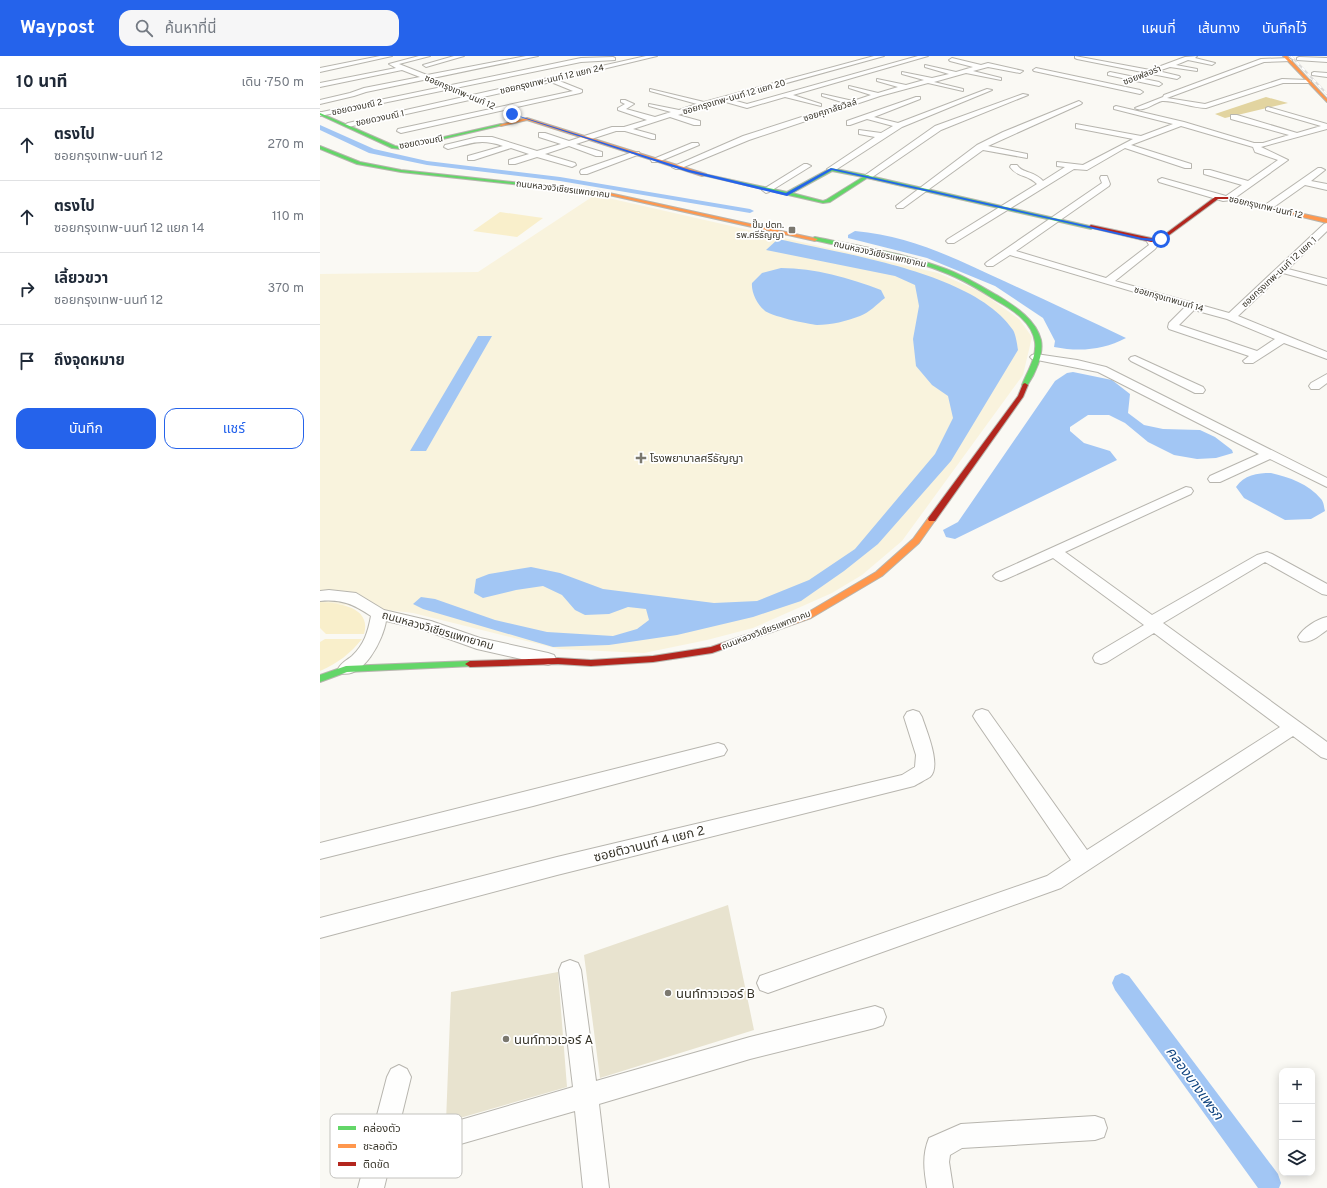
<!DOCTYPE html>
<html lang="th">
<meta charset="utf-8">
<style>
:root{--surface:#fff;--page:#f6f6f7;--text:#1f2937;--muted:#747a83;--line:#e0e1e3;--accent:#2563eb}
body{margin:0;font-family:Overpass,"Noto Sans Thai",sans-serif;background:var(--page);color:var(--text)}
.controls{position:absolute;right:12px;bottom:12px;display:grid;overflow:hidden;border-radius:8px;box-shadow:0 2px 10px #0003}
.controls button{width:36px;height:36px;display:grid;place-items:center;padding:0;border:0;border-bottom:1px solid var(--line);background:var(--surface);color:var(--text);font:20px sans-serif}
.stop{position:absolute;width:12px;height:12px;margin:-9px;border:3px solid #2563eb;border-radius:50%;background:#fff}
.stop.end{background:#2563eb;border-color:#fff;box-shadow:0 1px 4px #0008}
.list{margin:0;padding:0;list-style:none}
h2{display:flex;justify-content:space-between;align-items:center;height:52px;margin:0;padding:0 16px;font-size:17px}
h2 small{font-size:13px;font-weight:400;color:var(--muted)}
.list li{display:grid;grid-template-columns:26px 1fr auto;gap:12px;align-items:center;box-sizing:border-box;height:72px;padding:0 16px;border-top:1px solid var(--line)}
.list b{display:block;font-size:15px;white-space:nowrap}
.list p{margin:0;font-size:13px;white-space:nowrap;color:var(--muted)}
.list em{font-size:13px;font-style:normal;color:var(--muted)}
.actions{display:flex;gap:8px;padding:12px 16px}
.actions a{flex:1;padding:9px 0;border:1px solid var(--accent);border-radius:12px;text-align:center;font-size:14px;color:var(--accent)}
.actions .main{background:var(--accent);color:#fff}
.icon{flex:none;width:22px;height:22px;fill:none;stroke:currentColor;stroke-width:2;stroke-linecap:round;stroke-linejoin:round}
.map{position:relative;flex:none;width:1007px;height:1132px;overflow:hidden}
header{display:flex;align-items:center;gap:24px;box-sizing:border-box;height:56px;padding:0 20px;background:var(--accent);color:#fff}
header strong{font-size:19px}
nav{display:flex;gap:22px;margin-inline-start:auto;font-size:14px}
.search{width:280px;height:36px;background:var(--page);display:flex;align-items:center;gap:10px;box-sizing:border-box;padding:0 14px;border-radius:12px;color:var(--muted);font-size:15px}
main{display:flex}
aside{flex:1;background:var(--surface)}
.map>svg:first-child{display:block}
.built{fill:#f9f3dd}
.green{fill:#f9efcb}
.forest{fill:#e2d4a0}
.water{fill:#a2c6f4}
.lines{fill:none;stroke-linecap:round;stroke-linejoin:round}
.canal{fill:#a2c6f4;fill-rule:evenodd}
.building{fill:#e8e3cf}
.street-casing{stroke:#b7b5ae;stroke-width:2}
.fast-casing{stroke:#b7b5ae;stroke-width:2}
.slow-casing{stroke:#b7b5ae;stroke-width:2}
.jam-casing{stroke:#b7b5ae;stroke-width:2}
.street{fill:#fefefd;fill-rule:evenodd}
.fast{fill:#63d668;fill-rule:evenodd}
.slow{fill:#ff974d;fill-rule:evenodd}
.jam{fill:#b3261e;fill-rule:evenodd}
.rail-casing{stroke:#dcdbda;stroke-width:2}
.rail{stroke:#fff;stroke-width:1.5;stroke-dasharray:4;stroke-linecap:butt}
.route{fill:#2563eb}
.poi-dot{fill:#7b786f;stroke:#fff;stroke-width:1.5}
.labels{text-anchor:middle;stroke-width:3.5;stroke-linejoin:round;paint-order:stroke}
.far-street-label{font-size:9px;fill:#363328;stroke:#fff}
.far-poi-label{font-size:9px;fill:#363328;stroke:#fff;text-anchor:end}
.poi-label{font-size:11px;fill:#363328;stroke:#fff;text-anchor:start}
.street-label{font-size:11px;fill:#363328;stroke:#fff}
.near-street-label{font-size:13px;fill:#363328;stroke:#fff}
.near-poi-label{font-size:13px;fill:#363328;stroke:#fff;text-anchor:start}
.near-water-label{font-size:14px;font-style:italic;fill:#0f437f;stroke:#fff}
.key{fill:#fff;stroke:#c3c2be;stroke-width:1}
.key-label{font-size:11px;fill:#363328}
</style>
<header>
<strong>Waypost</strong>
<div class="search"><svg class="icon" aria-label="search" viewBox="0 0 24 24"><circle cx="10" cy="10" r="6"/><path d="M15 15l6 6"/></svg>ค้นหาที่นี่</div>
<nav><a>แผนที่</a><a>เส้นทาง</a><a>บันทึกไว้</a></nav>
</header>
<main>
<aside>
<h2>10 นาที<small>เดิน · 750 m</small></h2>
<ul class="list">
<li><svg class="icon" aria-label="ahead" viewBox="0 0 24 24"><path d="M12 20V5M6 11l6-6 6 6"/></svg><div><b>ตรงไป</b><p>ซอยกรุงเทพ-นนท์ 12</p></div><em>270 m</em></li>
<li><svg class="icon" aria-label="ahead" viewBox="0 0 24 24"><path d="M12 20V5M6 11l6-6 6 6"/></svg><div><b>ตรงไป</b><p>ซอยกรุงเทพ-นนท์ 12 แยก 14</p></div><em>110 m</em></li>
<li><svg class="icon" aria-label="right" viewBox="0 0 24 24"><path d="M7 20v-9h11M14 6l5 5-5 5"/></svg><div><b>เลี้ยวขวา</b><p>ซอยกรุงเทพ-นนท์ 12</p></div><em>370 m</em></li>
<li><svg class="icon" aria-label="arrive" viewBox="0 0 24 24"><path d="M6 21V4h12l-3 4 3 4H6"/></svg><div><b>ถึงจุดหมาย</b></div></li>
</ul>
<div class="actions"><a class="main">บันทึก</a><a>แชร์</a></div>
</aside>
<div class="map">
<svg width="1007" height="1132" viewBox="0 0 1007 1132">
<rect width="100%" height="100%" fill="#faf9f4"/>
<path class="built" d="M275 139 618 217 661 236 699 263 712 281 703 319 582 485 542 519 512 537 433 572 387 584 324 597 239 593 93 557 0 546V218L158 216Z"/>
<path class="green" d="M180 156 223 162 197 181 153 175Z
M0 546C19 547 52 551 44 578H6L0 572Z
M5 583H42C30 598 18 607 0 615V586Z"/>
<path class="forest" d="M946 41 968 47 905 62 895 58Z"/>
<path class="water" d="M535 175C591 180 634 202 684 225 725 244 766 263 806 282 783 294 760 296 734 291L735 285 723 262 675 230 607 202 528 182V179Z
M458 183C523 198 654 216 693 274 696 279 697 288 698 294L631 405 558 488 524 515 481 545 433 561 357 579 289 589 233 591 103 553 93 548 101 541 115 543 175 564 227 576 293 580 317 573 329 564 326 553 308 551 289 558 265 559 255 554 242 539 223 530 196 534 163 542 154 537 156 523 169 518 211 511 240 517 283 533 394 547 437 545 489 524 535 493 615 398 633 362 628 340 612 329 596 310 593 283 599 250 595 229 575 220 446 194Z
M461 212C495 212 529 222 561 234L565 242C557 248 549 257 540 260 527 265 511 269 497 269 488 268 449 260 444 254 437 248 431 236 432 227L442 217Z
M158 280H172L106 395H90Z
M753 316 792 324 810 338 808 357 824 369 843 373 880 374 895 381 912 394 913 397 896 402 877 403 854 399 828 386 805 367 789 359H768L750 371V375L764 387 790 395 797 404 635 483 626 481 623 474 638 466 735 325 747 317Z
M951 417C969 421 989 428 1001 443 1004 446 1004 452 1005 455L991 463 965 464 924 442 916 431C924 419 937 417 951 417Z"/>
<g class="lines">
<path class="canal" d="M0 69 54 93 107 105 240 121 430 153 434 155 430 157 240 125 107 109 49 97 0 74Z
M802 917 809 920 958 1118 961 1127 959 1132H938L795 934 792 927 795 920Z"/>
</g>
<path class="building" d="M408 849 434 974 280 1022 264 899Z
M238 916 247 1031 126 1066 131 936Z"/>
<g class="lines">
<defs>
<path id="street" d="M60 0H72L0 16V12Z
M99 0H110L79 8 107 19 206 0H218L46 36 34 40 0 48V44L30 37 44 32 100 21 82 14 0 31V27L76 12 69 8Z
M134 0H144L106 11 103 9Z
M326 0H337L237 24 262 34V36L260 37 81 77 77 75 78 73 253 35 231 26 28 71 24 69 28 67Z
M554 0H564L409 43 427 48 598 0H608L473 39 501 48V50L465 41 427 52 402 45 358 59 380 65V69H374L350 61 313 73 335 79V83H332L305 75H296L256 88 282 96V100H276L249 90 225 98 255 107 256 109 252 111 217 101 195 108H189V104L209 98 191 92 154 104H148V100L183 90C159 82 151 88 128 93L124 91 125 89 158 81H172L217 95 241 88 219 81V77H225L249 85 292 71H304L327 64 298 54V52L305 48 301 46V44H305L314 48 306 53 335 61 351 56 329 50V48L359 54 377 48 330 35V33L384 46Z
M755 0 830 14 865 1 877 0 875 2 895 7 892 9 868 4 856 9 877 13V15L850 11 838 15 859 20 860 21 857 23 757 3 755 2Z
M293 1 295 2V4L261 6 0 60V56H2L261 2Z
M979 1 1007 2V6L977 4V2Z
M632 2 661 9 668 7 703 15 700 17 668 11 653 15 681 22V24L646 17 614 26 643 33V35L608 27 560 40 429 84 359 113H356L352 111 423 80 525 47 502 40V38L533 45 551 39 529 32V30L558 37 578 31 557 25V23L586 29 604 24 582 18V16L612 22 629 18 605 11V9L636 16 653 11 630 5 629 4Z
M969 2 972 4 971 5 944 6 847 42 885 48 962 23 989 24 991 25V27H963L886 52C874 52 851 44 842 45 834 47 823 57 815 52L843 41 844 39 941 3Z
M716 12 820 34 823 36 820 38 714 15 713 14Z
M790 16 839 26 842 28 839 30 788 19V17Z
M994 16 1007 17V21L992 19V17Z
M667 33 672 34 582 71 514 115H511L507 113 555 81 539 78V74L561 77 573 70 547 63 530 69H527V65L596 41H600V43L554 61 578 67Z
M703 38 708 39 621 74 551 122H545L544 120 615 70Z
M759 45 762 47 761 48 668 90 707 98V102L663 94 583 152H577L576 150 657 89 683 76Z
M796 50 864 66 934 87H943L969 79 911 63V59H917L977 77 1001 70 946 54V52L948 51 1007 68V73L941 91 968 104 912 144 903 145 839 126 838 124 842 122 906 140 922 129 884 118V114H890L928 125 958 104 935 96 933 91 861 70 811 89 871 108V112H865L805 92 767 114 754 113 634 187H628L626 185 628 183 717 128C707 118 698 122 690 111L691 109H697C703 118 713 114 723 125L745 111 737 110V106L763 109 813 83 756 72V68L821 80 853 68 794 53V51Z
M372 87H378L379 89 338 106H332L331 104Z
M313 96H319L320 98 267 118H261L260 116 261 114Z
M484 108H487L491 110 449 136 446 137 442 134Z
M998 112H1001L1005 114 991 125 1007 128V134L985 129 951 153H945L944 151 945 149Z
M781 120H787L790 128 789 130 696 195 786 222 829 189 826 184 828 182H834L839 188 835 193 795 225 909 257 1004 168 1007 167V175L968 213 1007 223V229L963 217 918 260 1007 296V303L964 287 933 307H925L923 305 929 300 849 273 848 271 849 267 865 251 690 199 673 210H667L665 208 667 206 782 127 780 122ZM874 254 907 263 955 283 937 295 859 269Z
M716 298 757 304 786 311 1007 422V431L950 403 900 426H890L888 423 890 420 939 398 778 316 712 303 710 301 712 299Z
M815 300 883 331 885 334 883 337H875L811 305 809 303 811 301Z
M1007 318V327L999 333H991L989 330 991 327Z
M866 431 871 432 873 435 871 438 745 496 832 559 937 499 947 496 952 498 1007 528V539L1002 538 945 506 843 567 1007 686V703L1001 701 973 680 741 832 448 937 440 934 437 927 440 920 727 820 751 804 656 665 653 660 656 655 662 653 668 655 767 794 960 671 834 577 787 606 781 608 775 606 773 602 775 598 824 569 733 502 686 523 681 525 676 523 673 520 676 517Z
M9 534 36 537 64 554 111 565 160 582 228 597 234 599 236 603 234 607 228 609 157 593 101 573 66 565C63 584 43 624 20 617L18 613C21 607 27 604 32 600 44 589 48 576 51 560 33 548 22 543 0 545V535Z
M1007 561V574C998 580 991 588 980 585L978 581C983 572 997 563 1007 561Z
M593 654 599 656 602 661C606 674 622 710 610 721 605 724 599 727 594 730L237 819 0 882V862L237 801 582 719 595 711 596 699 584 661 587 656Z
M398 687 404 689 407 694 404 699 213 750 0 803V787Z
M250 904 258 907 261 914 276 1025 430 981 555 950 563 953 566 961 563 969 555 972 430 1003 279 1048 289 1132H263L255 1055 137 1089 128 1086 125 1077 128 1068 137 1065 253 1031 239 914 242 907Z
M79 1009 87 1013 91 1021 64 1132H38L67 1021 71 1013Z
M775 1060 784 1063 787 1072 784 1081 775 1084 642 1092 630 1099 629 1106 633 1132H607C604 1114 602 1099 609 1082L641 1068Z"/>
<path id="fast" d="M0 57 75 90 80 91 181 68 183 69 80 93 72 92 0 59Z
M0 90 40 106 81 114 201 127 203 128 201 129 81 116 37 108 0 93Z
M511 112 546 119H548L550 120 774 171 771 173 547 122 510 146 503 147 382 119 384 118 467 136ZM512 115 543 121 506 144 503 145 472 137Z
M495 181C539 190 584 197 626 213 645 220 662 231 680 241 696 251 716 264 721 284 724 299 715 318 707 330L705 331 702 329C707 316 717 301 715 286 712 266 693 254 677 245 660 234 642 223 623 216 582 199 537 194 493 184V182Z
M150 605 155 608 153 610 27 616 0 626V619L26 610Z"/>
<path id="slow" d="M963 0H967L1007 43V46Z
M207 62 386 118V119L382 120 207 64 181 70 179 69Z
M199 127 280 135 498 183 495 185 280 137 201 129 199 128Z
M933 147 1007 163V167L933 149Z
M609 461H615L616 463 599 487 562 520 491 562 426 585H420L418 583 420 581 485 558 556 516 593 483Z"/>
<path id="jam" d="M895 141H909L937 148 935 149 909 143H898L841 185 831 186 768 171 771 169 831 182H840Z
M705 327 708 329 703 341 615 465H609L608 463 609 461 698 340 703 328Z
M423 580 428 583 426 585 392 597 333 606 271 610 238 608 150 611 145 608 150 605 238 602 271 604 333 600 391 591Z"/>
</defs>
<use href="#street" class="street-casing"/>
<use href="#fast" class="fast-casing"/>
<use href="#slow" class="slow-casing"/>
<use href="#jam" class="jam-casing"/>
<use href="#street" class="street"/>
<use href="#fast" class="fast"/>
<use href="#slow" class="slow"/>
<use href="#jam" class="jam"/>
<defs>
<path id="rail" d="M971 0 1007 38"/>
</defs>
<use href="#rail" class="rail-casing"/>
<use href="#rail" class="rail"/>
</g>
<path class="route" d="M191 58H193L370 114 466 137 511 112 822 182 842 183 831 185 822 184 512 114 467 140 368 116Z"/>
<g class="poi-dot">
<rect x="468" y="170" width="8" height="8" rx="2"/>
<path d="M319 396h4v4h4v4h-4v4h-4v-4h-4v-4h4z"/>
<circle cx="348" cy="937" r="4"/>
<circle cx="186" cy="983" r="4"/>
</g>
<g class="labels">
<g class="far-street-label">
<text transform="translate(822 19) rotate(-21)" y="3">ซอยฟลอร่า</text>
<text transform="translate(232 23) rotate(-13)" y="3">ซอยกรุงเทพ-นนท์ 12 แยก 24</text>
<text transform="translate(140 36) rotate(23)" y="3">ซอยกรุงเทพ-นนท์ 12</text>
<text transform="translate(414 41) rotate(-16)" y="3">ซอยกรุงเทพ-นนท์ 12 แยก 20</text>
<text transform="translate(37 51) rotate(-12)" y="3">ซอยดวงมณี 2</text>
<text transform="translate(510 54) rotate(-18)" y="3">ซอยศุภาลัยวิลล์</text>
<text transform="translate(60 62) rotate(-12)" y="3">ซอยดวงมณี 1</text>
<text transform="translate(101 86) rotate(-10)" y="3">ซอยดวงมณี</text>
<text transform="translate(243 133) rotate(7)" y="3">ถนนหลวงวิเชียรแพทยาคม</text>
<text transform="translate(946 151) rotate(13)" y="3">ซอยกรุงเทพ-นนท์ 12</text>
<text transform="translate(560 198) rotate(13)" y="3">ถนนหลวงวิเชียรแพทยาคม</text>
<text transform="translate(959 216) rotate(-43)" y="3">ซอยกรุงเทพ-นนท์ 12 แยก 1</text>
<text transform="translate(849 243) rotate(16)" y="3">ซอยกรุงเทพนนท์ 14</text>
<text transform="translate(446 574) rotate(-21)" y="3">ถนนหลวงวิเชียรแพทยาคม</text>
</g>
<g class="far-poi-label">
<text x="464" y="172">ปั๊ม ปตท.<tspan x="464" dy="10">รพ.ศรีธัญญา</tspan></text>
</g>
<g class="poi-label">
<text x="330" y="406">โรงพยาบาลศรีธัญญา</text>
</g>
<g class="street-label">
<text transform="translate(118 574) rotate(16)" y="4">ถนนหลวงวิเชียรแพทยาคม</text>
</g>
<g class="near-street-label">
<text transform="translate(329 787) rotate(-14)" y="5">ซอยติวานนท์ 4 แยก 2</text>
</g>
<g class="near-poi-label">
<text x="356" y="942">นนท์ทาวเวอร์ B</text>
<text x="194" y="988">นนท์ทาวเวอร์ A</text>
</g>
<g class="near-water-label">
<text transform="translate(875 1027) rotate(54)" y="5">คลองบางแพรก</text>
</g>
</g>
<rect x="10" y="1058" width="132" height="64" rx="6" class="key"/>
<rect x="18" y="1070" width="18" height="4" fill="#63d668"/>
<rect x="18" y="1088" width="18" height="4" fill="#ff974d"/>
<rect x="18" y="1106" width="18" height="4" fill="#b3261e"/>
<g class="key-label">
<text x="43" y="1076">คล่องตัว</text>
<text x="43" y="1094">ชะลอตัว</text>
<text x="43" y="1112">ติดขัด</text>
</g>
</svg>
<div class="controls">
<button>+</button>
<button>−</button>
<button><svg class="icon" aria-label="layers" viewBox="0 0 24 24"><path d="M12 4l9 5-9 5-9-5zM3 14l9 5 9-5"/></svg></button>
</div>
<div class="stop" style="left:841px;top:183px"></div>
<div class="stop end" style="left:192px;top:58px"></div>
</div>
</main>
